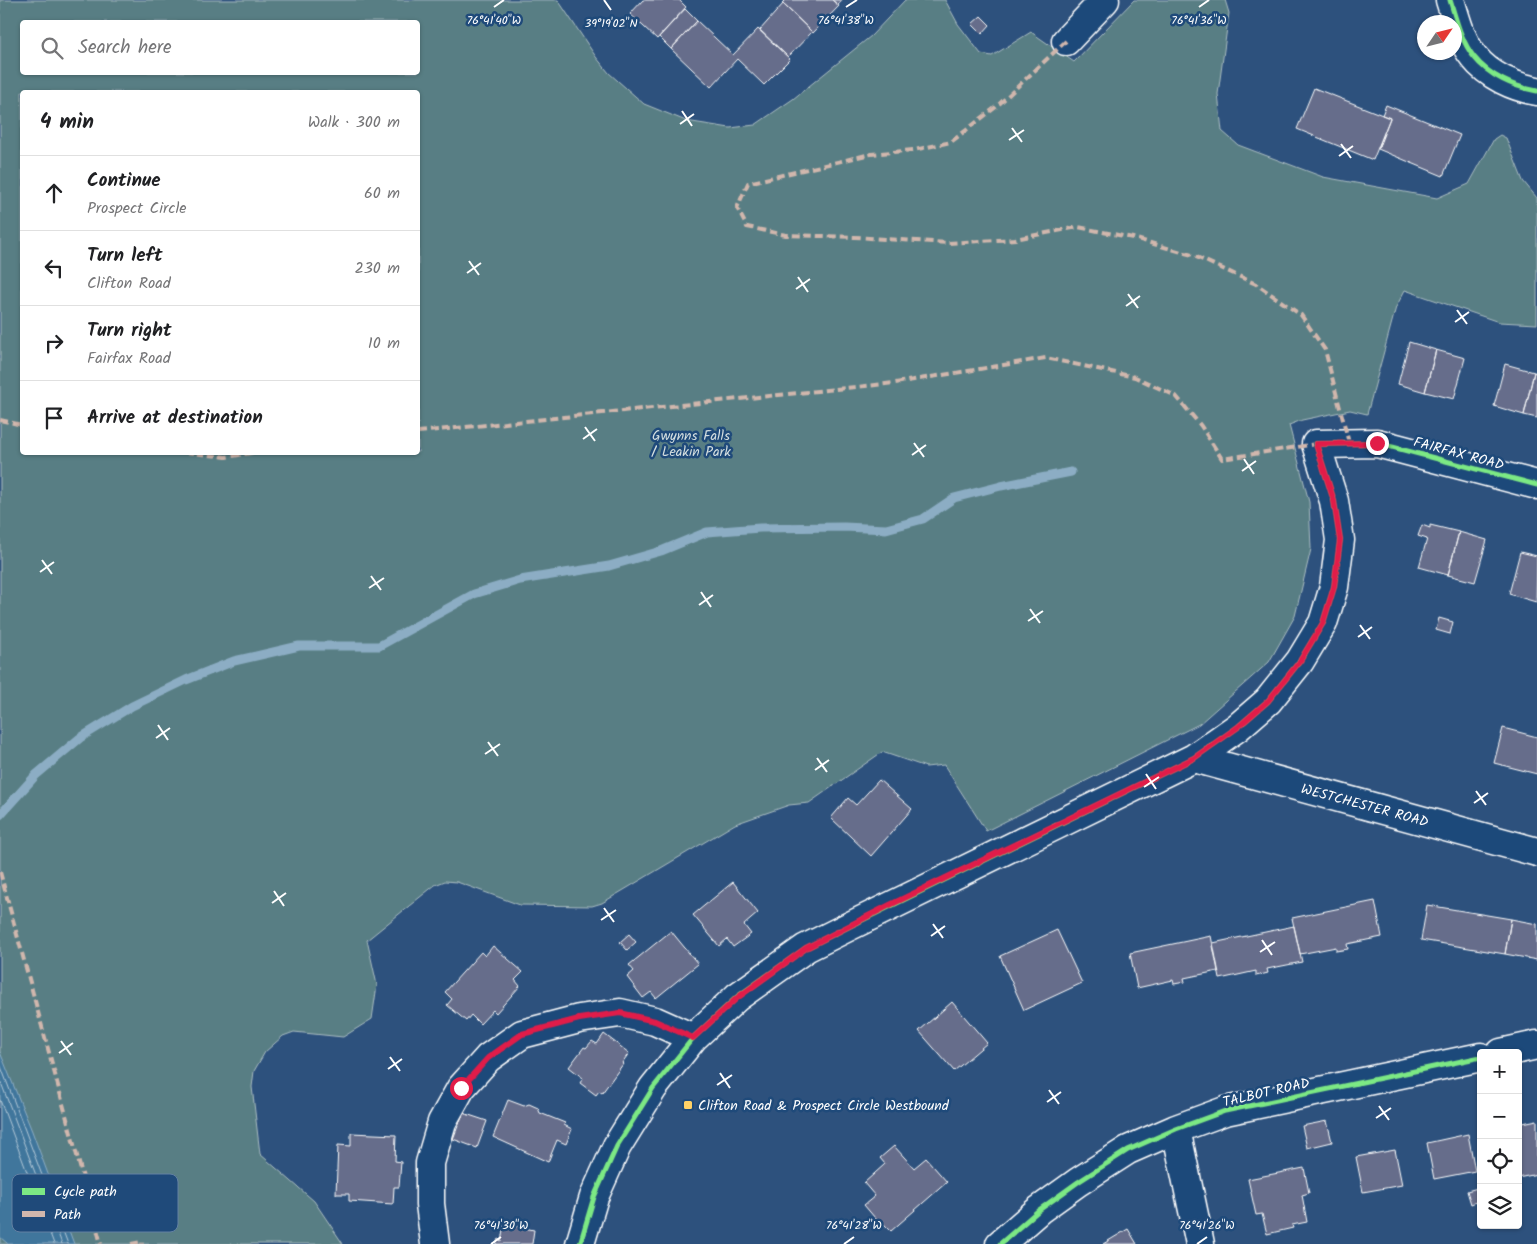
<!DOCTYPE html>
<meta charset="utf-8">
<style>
:root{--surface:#fff;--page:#f2f2f2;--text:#202124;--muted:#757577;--line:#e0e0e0}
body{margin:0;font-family:Kalam,sans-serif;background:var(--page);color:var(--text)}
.controls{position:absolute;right:15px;bottom:15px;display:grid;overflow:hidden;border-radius:5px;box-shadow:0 1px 4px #0004}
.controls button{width:45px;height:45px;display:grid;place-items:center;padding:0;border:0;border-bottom:1px solid var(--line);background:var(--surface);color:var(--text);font:25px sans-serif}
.compass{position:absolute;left:1417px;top:15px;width:45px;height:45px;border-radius:50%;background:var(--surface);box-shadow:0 1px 4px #0004;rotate:55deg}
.stop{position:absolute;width:15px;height:15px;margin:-11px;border:4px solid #e11d48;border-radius:50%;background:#fff}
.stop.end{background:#e11d48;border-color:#fff;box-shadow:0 1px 5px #0008}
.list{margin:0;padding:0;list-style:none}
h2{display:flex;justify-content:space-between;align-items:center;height:65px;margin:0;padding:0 20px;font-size:21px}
h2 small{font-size:16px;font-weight:400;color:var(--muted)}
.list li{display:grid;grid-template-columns:32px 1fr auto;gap:15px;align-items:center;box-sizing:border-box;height:75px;padding:0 20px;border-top:1px solid var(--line)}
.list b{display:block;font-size:19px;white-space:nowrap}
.list p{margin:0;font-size:16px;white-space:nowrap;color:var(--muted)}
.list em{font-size:16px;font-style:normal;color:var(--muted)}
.icon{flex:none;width:28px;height:28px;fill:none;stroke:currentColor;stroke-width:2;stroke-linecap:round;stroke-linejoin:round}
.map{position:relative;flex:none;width:1537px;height:1244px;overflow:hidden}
.search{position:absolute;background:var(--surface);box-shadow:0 1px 4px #0004;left:20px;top:20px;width:400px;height:55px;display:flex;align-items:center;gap:12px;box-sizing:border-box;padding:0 18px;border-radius:5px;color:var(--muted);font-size:19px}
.panel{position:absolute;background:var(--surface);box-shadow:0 1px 4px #0004;left:20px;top:90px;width:400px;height:365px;border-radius:5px}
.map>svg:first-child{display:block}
.green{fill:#587e84;stroke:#acbec2;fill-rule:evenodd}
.water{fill:#40769c;stroke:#8cadc4}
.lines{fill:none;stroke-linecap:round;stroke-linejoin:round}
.shore{stroke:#b3c8d7;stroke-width:1}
.stream{stroke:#8cadc4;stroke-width:9}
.building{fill:#666d8b;stroke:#fff}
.minor-casing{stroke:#fff;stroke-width:31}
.minor{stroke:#1f4a7a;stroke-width:28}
.quiet{stroke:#d1b7ad;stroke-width:4;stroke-dasharray:8 4;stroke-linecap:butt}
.cycleway-casing{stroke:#1f4a7a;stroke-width:8}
.cycleway{stroke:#7ce984;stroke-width:5}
.route{stroke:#e11d48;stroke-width:6}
.ticks{fill:none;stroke:#fff;stroke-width:2}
.poi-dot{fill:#ffd166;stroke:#1f4a7a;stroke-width:2}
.labels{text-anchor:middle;stroke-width:5;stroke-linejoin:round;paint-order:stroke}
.park-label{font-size:14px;fill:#d5dfe0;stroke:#1f4a7a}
.street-label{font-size:14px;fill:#fff;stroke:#1f4a7a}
.poi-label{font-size:14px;fill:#fff;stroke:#1f4a7a;text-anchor:start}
.key{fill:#1f4a7a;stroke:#6280a2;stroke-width:1}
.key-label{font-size:14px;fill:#fff}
.ticks-label{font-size:12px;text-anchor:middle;fill:#fff;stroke:#1f4a7a;stroke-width:5;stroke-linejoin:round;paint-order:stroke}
</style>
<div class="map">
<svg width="1537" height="1244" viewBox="0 0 1537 1244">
<rect width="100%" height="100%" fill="#2d517d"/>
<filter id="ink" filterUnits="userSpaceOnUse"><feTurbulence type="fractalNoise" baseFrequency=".02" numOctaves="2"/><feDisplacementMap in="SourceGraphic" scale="10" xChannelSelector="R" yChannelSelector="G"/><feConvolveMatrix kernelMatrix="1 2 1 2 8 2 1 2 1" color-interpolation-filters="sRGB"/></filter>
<g filter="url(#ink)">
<path class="green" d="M0 0H558L596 57 609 73 644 104 686 121 730 128 755 125 793 99 871 36 905 0H945L958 24 981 54 992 56 1031 32 1074 62 1134 0H1225L1229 13 1218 94 1222 131 1238 145 1323 177 1437 198 1469 184 1494 139 1500 135 1506 138 1523 181 1537 198V324L1499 322 1405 290 1396 307 1367 414 1350 410 1302 420 1289 425 1309 502 1311 549 1295 616 1269 662 1199 724 986 831 944 765 926 767 882 752 809 803 789 805 735 824 602 903 592 906 520 905 457 882 445 881 435 885 367 940 377 985 372 1019 343 1037 294 1032 283 1036 265 1052 254 1071 252 1087 260 1154 314 1201 343 1244H0ZM22 22H418V72H22ZM22 92H418V452H22Z"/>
<path class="water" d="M0 1052 32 1131 74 1244H8L0 1237Z"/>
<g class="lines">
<path class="shore" d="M0 1064 68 1244
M0 1080 62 1244
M0 1100 54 1244"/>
<path class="stream" d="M0 815 36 775 80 738 132 706 186 680 234 661 299 646H379L474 594 520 580 609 566 661 551 707 532 760 528 844 527 886 529 923 519 954 498 1001 486 1071 472"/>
</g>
<path class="building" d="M643 0H679L686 7 657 39 630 14Z
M785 0H832L839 6 813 33 782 3Z
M832 0H842L838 5Z
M783 4 812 32 788 57 760 30Z
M685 9 697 21 671 49 659 37Z
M981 16 990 25 982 34 972 24Z
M697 21 733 55 758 29 790 59 764 85 737 59 711 87 671 49Z
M1314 88 1390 118 1373 160 1297 129Z
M1386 105 1460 135 1443 176 1378 149 1390 118 1382 115Z
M1409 342 1436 350 1425 392 1398 384Z
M1436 350 1465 358 1454 399 1425 392Z
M1505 364 1534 372 1524 415 1494 406Z
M1534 372 1537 373V418L1524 415Z
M1422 525 1430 528V525L1459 532 1448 575 1419 567 1427 539 1418 536Z
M1459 532 1487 540 1475 582 1448 575Z
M1520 552 1537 556 1536 602 1509 594Z
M1439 618 1453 622 1450 634 1436 630Z
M1503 728 1537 737V774L1494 763Z
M879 780 912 809 871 856 831 818 848 798 856 805Z
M733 882 758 913 744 925 751 934 733 947 727 939 719 946 693 915Z
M1375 901 1382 937 1347 944 1348 949 1336 951V947L1300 954 1292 918Z
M1427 905 1511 919 1505 954 1421 940Z
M1511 919 1537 924V960L1505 954Z
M1294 926 1302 962 1267 969 1268 973 1256 976V971L1220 979 1213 943Z
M1057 930 1082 983 1024 1010 1000 956Z
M671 931 698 964 656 998 651 992 643 998 627 977 634 971 629 965Z
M629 934 636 942 627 950 620 942Z
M1211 936 1218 971 1184 978 1185 982 1174 984 1173 980 1137 988 1130 953Z
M493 946 523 972 515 980 520 986 496 1013 493 1010 480 1024 471 1015 466 1021 447 1005 452 999 445 992 481 952 485 956Z
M952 1002 987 1043 954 1071 919 1031Z
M604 1034 629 1053 622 1063 623 1064 602 1093 599 1091 596 1095 580 1083 583 1078 569 1067 584 1047 586 1048 592 1041 597 1044Z
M508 1100 524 1106 529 1104 538 1108 540 1113 565 1123 564 1125 572 1129 566 1144 557 1140 548 1162 493 1137Z
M463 1113 487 1121 477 1148 453 1139Z
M1537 1120V1174L1518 1178V1124Z
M1327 1121 1332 1142 1307 1148 1302 1126Z
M351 1133 396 1135 395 1161 401 1162 399 1187H394L393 1204 349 1201V1194H336L338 1145 351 1146Z
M1468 1134 1475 1171 1434 1179 1427 1143Z
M894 1146 914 1168 926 1158 947 1182 891 1231 883 1223 881 1225 864 1205 875 1196 864 1183 885 1164 880 1158Z
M1395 1150 1402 1185 1363 1192 1356 1157Z
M1304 1168 1309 1193 1302 1195 1307 1222 1292 1225 1293 1228 1267 1234 1262 1214 1256 1215 1248 1179Z
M1481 1187V1200L1471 1204 1467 1191Z
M504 1224 534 1230 532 1244H496L498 1239 501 1241Z
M1128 1229 1137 1244H1103Z"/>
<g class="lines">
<defs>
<path id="minor" d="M1450 0C1456 19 1461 41 1474 57 1489 76 1514 87 1537 91
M1066 41 1105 0
M1194 758 1537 852
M1501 1053 1537 1045
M1176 1129 1200 1244
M435 1244 430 1204V1163L442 1122 461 1088 488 1058 522 1034 579 1019 620 1013 655 1021 693 1038
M580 1244 594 1197 617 1146 653 1088 693 1038 737 997 806 948 850 926 1194 758 1238 727 1268 701 1300 661 1323 623 1334 587 1340 540 1334 501 1316 444 1377 443 1537 485
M1000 1244 1039 1210 1078 1182 1128 1150 1176 1129 1225 1111 1481 1057"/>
</defs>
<use href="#minor" class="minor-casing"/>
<use href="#minor" class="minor"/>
<path class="quiet" d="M1066 41 996 107 951 142 914 150 871 154 748 183 737 208 747 227 786 235 855 237 948 243 1015 239 1078 227 1133 238 1192 255 1256 284 1301 315 1325 350 1349 443
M0 420 22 425
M418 432 895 383 1046 358 1135 377 1176 396 1201 426 1222 459 1316 444
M185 452 226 457 257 452
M0 872 101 1244
M131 1244 142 1242V1244"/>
<defs>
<path id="cycleway" d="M1450 0C1456 19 1461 41 1474 57 1489 76 1514 87 1537 91
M580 1244 594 1197 617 1146 653 1088 693 1038 737 997 806 948 850 926 1194 758 1238 727 1268 701 1300 661 1323 623 1334 587 1340 540 1334 501 1316 444 1377 443 1537 485
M1000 1244 1039 1210 1078 1182 1128 1150 1176 1129 1225 1111 1481 1057"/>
</defs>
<use href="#cycleway" class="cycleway-casing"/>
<use href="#cycleway" class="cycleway"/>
</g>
</g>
<g class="lines" filter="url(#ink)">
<path class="route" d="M461 1088 488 1058 522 1034 579 1019 620 1013 655 1021 693 1038 737 998 806 948 890 905 1194 758 1238 727 1268 701 1300 661 1323 623 1334 587 1340 540 1334 501 1316 444 1377 443"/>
</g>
<path class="ticks" d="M604 0 611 10M494 7 504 0M846 7 857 0M1199 7 1209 0M682 111 692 126M680 124 694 114M1012 128 1022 142M1009 140 1024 130M1341 144 1351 158M1339 156 1353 146M469 261 479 275M467 273 481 263M798 277 808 292M796 289 810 279M1128 294 1138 308M1126 306 1140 296M1457 310 1467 324M1455 322 1469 312M585 427 595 441M583 439 597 429M914 443 924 457M912 455 926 445M1244 459 1254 474M1242 471 1256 461M42 560 52 574M40 572 54 562M371 576 381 590M369 588 384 578M701 592 711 607M699 605 713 595M1030 609 1040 623M1028 621 1043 611M1360 625 1370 639M1358 637 1372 627M158 725 168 740M156 738 170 728M488 742 498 756M485 754 500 744M817 758 827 772M815 770 829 760M1146 774 1156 789M1144 787 1159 777M1476 791 1486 805M1474 803 1488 793M274 891 284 906M272 903 286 893M604 908 614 922M601 920 616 910M933 924 943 938M931 936 945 926M1262 940 1272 955M1260 952 1275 942M61 1041 71 1055M59 1053 73 1043M390 1057 400 1071M388 1069 402 1059M720 1073 730 1088M717 1085 732 1075M1049 1090 1059 1104M1047 1102 1061 1092M1379 1106 1389 1120M1376 1118 1391 1108M491 1244 501 1237M844 1244 854 1237M1197 1244 1207 1237"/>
<rect class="poi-dot" x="683" y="1100" width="10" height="10" rx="2.5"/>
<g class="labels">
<g class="park-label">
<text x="691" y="440">Gwynns Falls<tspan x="691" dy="16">/ Leakin Park</tspan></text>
</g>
<g class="street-label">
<text transform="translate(1459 453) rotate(15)" y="5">FAIRFAX ROAD</text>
<text transform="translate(1365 805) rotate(15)" y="5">WESTCHESTER ROAD</text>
<text transform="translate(1266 1092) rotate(-13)" y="5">TALBOT ROAD</text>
</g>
<g class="poi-label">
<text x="698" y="1110">Clifton Road &amp; Prospect Circle Westbound</text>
</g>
</g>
<rect x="12" y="1174" width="166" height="58" rx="8" class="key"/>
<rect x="22" y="1188" width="23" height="7" fill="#7ce984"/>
<rect x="22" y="1211" width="23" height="6" fill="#d1b7ad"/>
<g class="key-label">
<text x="54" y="1196">Cycle path</text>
<text x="54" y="1219">Path</text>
</g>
<g class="ticks-label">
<text x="494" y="24">76°41'40"W</text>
<text x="846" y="24">76°41'38"W</text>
<text x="1199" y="24">76°41'36"W</text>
<text x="611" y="27">39°19'02"N</text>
<text x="501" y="1229">76°41'30"W</text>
<text x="854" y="1229">76°41'28"W</text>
<text x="1207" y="1229">76°41'26"W</text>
</g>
</svg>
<div class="controls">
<button>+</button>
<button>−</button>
<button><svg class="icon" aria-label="locate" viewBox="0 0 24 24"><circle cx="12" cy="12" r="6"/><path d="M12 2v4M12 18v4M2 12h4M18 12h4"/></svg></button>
<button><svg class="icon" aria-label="layers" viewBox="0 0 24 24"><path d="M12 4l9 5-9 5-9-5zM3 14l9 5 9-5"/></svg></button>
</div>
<svg class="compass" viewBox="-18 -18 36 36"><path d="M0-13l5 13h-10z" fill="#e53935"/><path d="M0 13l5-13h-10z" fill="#757577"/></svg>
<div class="stop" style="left:461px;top:1088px"></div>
<div class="stop end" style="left:1377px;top:443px"></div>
<div class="search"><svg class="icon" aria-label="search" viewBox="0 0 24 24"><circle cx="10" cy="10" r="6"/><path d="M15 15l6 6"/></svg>Search here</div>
<section class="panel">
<h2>4 min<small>Walk · 300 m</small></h2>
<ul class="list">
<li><svg class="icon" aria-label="ahead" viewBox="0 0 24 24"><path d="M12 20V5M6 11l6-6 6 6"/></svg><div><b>Continue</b><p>Prospect Circle</p></div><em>60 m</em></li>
<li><svg class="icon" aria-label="left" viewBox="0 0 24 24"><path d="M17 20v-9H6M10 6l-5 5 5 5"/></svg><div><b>Turn left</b><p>Clifton Road</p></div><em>230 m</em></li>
<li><svg class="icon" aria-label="right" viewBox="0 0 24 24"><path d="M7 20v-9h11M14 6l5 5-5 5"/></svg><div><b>Turn right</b><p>Fairfax Road</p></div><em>10 m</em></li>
<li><svg class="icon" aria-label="arrive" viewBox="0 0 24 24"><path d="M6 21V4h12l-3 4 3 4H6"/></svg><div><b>Arrive at destination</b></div></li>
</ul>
</section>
</div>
